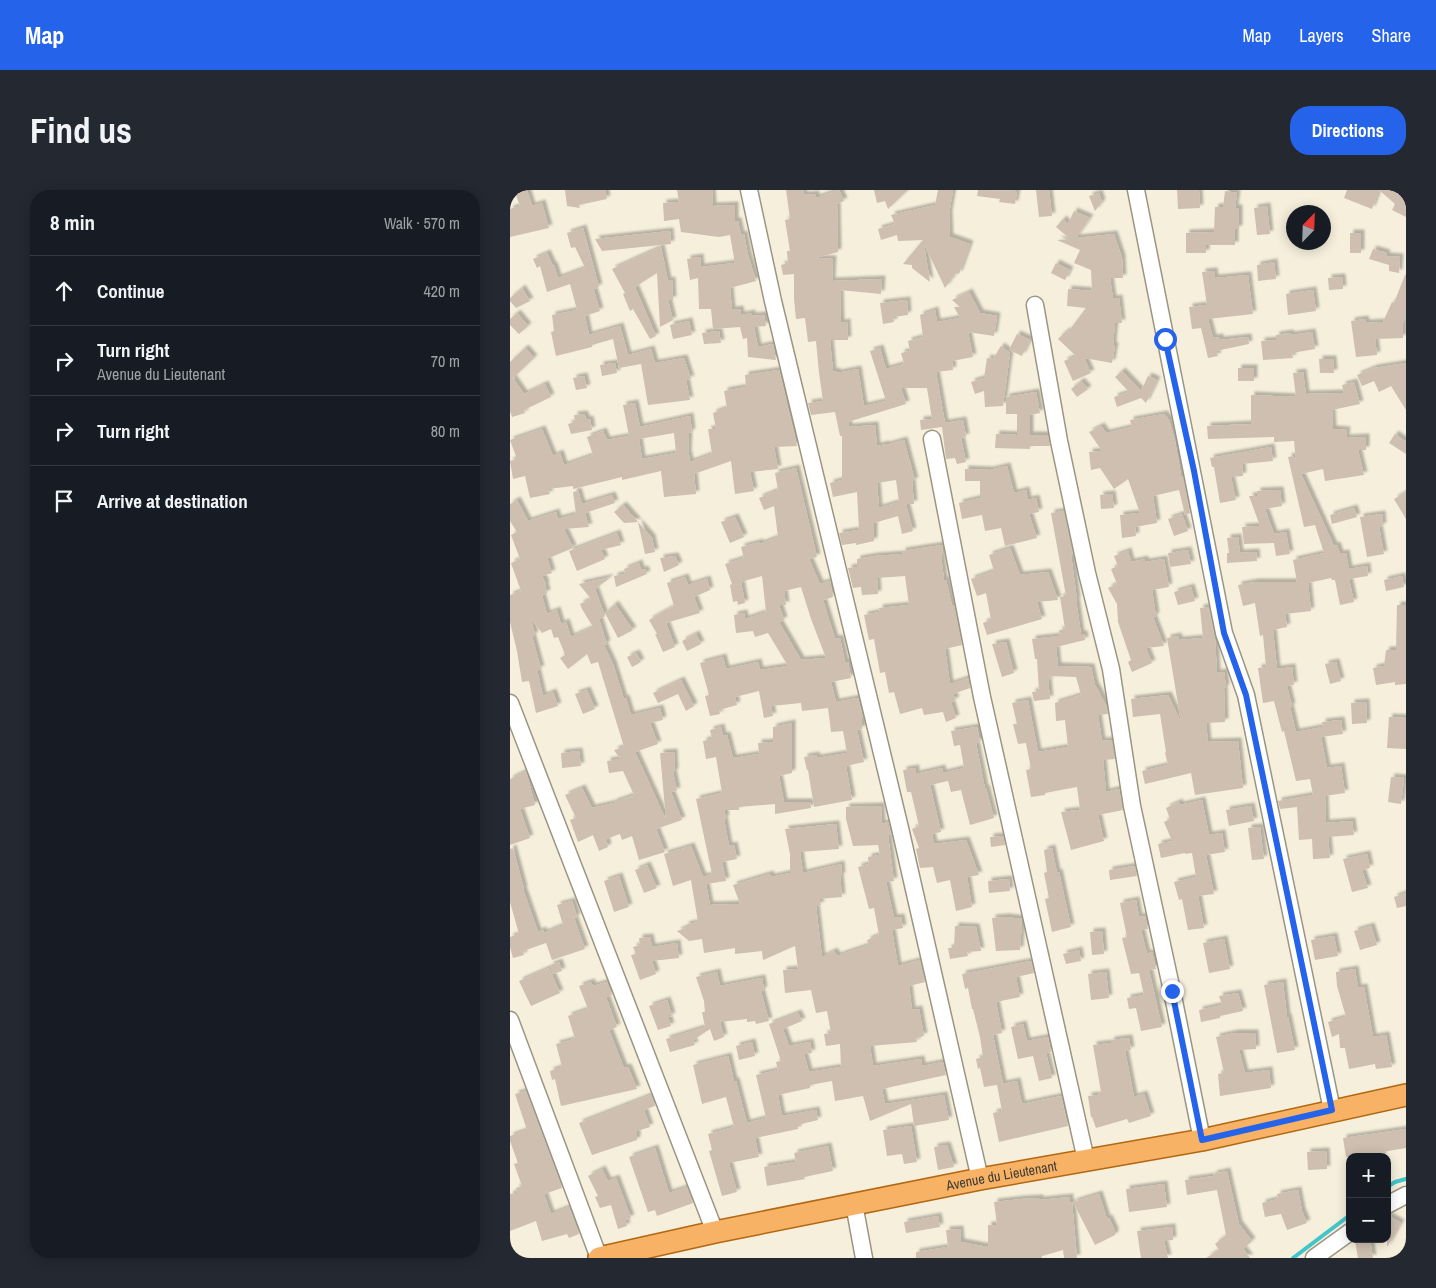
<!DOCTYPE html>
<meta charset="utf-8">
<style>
:root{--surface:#171b24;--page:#242831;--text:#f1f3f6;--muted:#9ea1a6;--line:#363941;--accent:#2563eb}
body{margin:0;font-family:"Archivo Narrow",sans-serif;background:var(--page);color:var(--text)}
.controls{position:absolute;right:15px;bottom:15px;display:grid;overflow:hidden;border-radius:10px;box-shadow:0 2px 12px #0003}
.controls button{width:45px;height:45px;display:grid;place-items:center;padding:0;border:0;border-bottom:1px solid var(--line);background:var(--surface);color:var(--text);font:25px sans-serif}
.compass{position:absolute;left:776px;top:15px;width:45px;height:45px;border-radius:50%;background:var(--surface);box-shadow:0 2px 12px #0003;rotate:23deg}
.stop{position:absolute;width:15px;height:15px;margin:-11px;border:4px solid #2563eb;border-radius:50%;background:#fff}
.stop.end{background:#2563eb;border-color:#fff;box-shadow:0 1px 5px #0008}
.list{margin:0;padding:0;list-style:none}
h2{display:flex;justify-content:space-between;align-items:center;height:65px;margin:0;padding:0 20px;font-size:21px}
h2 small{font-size:16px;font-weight:400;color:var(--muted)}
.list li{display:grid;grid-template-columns:32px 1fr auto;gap:15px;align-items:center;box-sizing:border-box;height:70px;padding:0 20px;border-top:1px solid var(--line)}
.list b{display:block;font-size:19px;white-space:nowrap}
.list p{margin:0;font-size:16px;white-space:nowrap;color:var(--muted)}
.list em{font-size:16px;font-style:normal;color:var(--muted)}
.icon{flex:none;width:28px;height:28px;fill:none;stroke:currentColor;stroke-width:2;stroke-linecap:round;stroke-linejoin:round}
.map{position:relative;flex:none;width:896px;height:1068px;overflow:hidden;border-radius:20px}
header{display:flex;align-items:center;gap:30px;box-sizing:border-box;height:70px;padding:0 25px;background:var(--accent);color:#fff}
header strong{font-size:24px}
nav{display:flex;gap:28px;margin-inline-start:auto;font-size:18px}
.intro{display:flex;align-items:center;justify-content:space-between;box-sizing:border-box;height:120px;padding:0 30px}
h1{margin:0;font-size:35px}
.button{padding:12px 22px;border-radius:20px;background:var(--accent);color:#fff;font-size:18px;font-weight:700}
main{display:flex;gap:30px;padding:0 30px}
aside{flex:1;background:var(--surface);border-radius:20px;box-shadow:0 2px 12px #0003}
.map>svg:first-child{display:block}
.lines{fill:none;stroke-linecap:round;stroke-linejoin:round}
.stream{stroke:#40c5cb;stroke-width:4}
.building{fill:#cebfb0;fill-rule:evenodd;filter:url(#shadow)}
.minor-casing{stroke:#9b9583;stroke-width:19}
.major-casing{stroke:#b26712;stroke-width:24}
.minor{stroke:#fff;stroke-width:16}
.major{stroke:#f7b266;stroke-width:21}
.route{stroke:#2563eb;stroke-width:6}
.labels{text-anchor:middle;stroke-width:4;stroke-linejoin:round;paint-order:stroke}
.street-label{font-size:14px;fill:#3d3a33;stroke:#fffcf5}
</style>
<header>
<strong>Map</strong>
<nav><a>Map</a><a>Layers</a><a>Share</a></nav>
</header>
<div class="intro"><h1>Find us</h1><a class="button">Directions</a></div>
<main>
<aside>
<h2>8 min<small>Walk · 570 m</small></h2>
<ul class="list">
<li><svg class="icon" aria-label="ahead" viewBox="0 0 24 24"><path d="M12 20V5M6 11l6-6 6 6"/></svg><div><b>Continue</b></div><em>420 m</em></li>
<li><svg class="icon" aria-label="right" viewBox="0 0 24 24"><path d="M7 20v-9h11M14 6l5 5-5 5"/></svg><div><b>Turn right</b><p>Avenue du Lieutenant</p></div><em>70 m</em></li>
<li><svg class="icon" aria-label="right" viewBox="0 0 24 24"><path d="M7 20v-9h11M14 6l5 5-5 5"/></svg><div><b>Turn right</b></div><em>80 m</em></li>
<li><svg class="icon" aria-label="arrive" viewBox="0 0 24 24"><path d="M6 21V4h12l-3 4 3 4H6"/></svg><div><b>Arrive at destination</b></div></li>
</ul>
</aside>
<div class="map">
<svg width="896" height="1068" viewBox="0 0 896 1068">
<defs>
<filter id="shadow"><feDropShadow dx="3.5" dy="-3.5" stdDeviation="1" flood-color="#0004"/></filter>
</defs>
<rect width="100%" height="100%" fill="#f6efdc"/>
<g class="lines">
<path class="stream" d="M877 997 885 992 896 989
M783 1068 840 1025"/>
</g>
<path class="building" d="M4 0H17L22 16 32 13 39 38 0 47V19L10 16Z
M55 0H95L97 9 69 15 70 18 57 16Z
M167 0H202L203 16 225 15V31H228L231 45 234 44 238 65 246 91 220 98 222 120 230 119 231 125 242 123V126L254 125 256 136 244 137 248 157 263 154 266 170 238 167 237 148 233 149 230 137 203 139 201 119H189L188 88 180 90 177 69 190 67 191 77 224 73V68L220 45 209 47 171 42 169 29 154 31 153 13 169 12Z
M276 0H293L294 5 306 4V8L329 0 334 11 327 14 328 62 305 68 323 69 322 91 372 89 371 104 330 100 331 133 337 132 338 150H320L323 182 327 181V183L348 179 354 216 376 211 360 161 370 158 376 179 394 174 391 163 400 161 398 151 413 147 410 125 425 120 427 132 450 128 444 117H450L442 110 459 102 470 123 487 126 484 146 458 142 463 167 442 171 443 180 426 182 435 233 453 230 456 247 451 248 456 272 447 274 445 268 436 269 432 237 411 240 410 230 422 229 417 198H391L396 214 338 232 339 237 365 235 367 256 376 254V255L394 250 405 291H402L404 314H396L403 341 392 344 388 326 364 333V351L346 355V353L332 355 329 343 349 340 347 302 323 307 320 293 332 290V246H330L325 222 301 225 298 213 313 211 309 183 306 151 298 152 295 128 286 129 284 109V84L273 85 271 75 278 73 277 61H280L275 30 280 29ZM386 290 389 312 369 318 367 293Z
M364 0H398L378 19 375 11 367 13Z
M428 0H443L439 24 440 47 460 54 449 84 446 83 435 98 414 54 420 92 402 78V75L393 74 413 50 388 51 387 45 371 50 368 39 385 34 381 25 425 15Z
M468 0 507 1 505 14 489 12 490 9 467 6Z
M526 0H539L542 26 529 27Z
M667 0H689L690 18 668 19Z
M837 0H896V27L882 20 885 14 869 0 862 19 834 8Z
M715 1 727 3 725 18H729V39H725V55H696V63H676V43L704 42 705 17H713Z
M589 3 592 12 585 21 579 6Z
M757 16 760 44 747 45 744 18Z
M564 21 580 28 566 48 604 44 612 68 613 88H600L603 109 609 108 612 133H605L603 155 605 156 602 173 574 168 581 183 563 191 554 171 566 166 548 149 556 141 558 142 576 118 557 116 558 99 582 101 581 80 564 73 570 60 547 50 560 49 546 37 553 29 558 34Z
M73 38 89 97 84 99 83 97 90 121 75 126 79 145 110 136 118 165 141 159 145 173 174 168 181 189 176 190 180 210 138 215 131 174 109 178 103 149 82 155V157L46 166 41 142 44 141 42 125 67 120 60 94 37 102 30 76 27 78 23 69 37 63 43 76 44 75 48 88 75 78 65 57 61 58 57 43Z
M160 41 161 54 92 61 85 49Z
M840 43H851V63H840Z
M151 57 158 91 162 90 163 110H158L163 130 150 137 147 83 125 97 146 146 140 149 123 119 120 121 113 104 115 103 102 79Z
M863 59 877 63 876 66 890 67 889 83 879 81V75L859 69Z
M764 72 766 89 748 91 747 75Z
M546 73 560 80 555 90 541 83Z
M704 81 705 88 738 85 743 124 698 129 703 148 710 147V150L738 147 739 154 706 161 708 166 698 168 691 138 682 139 679 117 697 115 692 82Z
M895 85H896V125L893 133V148L865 149 867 165 846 167 841 131 855 129 856 133 873 132 882 112 884 113Z
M832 87 833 99 819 100 818 88Z
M12 98 20 111 6 118 0 111V108Z
M803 100 806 121 778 125 776 104Z
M397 110 398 125 383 127 384 132 373 134 370 113Z
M7 123 18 136 9 144 0 135V129Z
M179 131 182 145 163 149 160 135Z
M209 141 211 153 194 154 192 143Z
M802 142 805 159 782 163 783 168 753 170 751 151 766 150V145L780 143 781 145Z
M507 144 520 150 512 166 499 160Z
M491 156 500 163 493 216 475 217 474 201 465 204 461 192 474 188 477 168 483 169Z
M15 158 24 168 3 188 14 204 35 194 41 207 14 220 15 223 2 227 0 221V172Z
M809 169H823L824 183H810Z
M105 173 107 183 92 186 90 175Z
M896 173V220L881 196 869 202 864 191 852 196 847 185 864 178Z
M728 178H744V191H728Z
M269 180 287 256 264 257 268 279 240 282 244 301 225 304 221 271 184 284 186 304 154 307 151 281 112 290V287L63 299V296L38 299 40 304 20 308 15 286 3 289 0 271 7 269 0 250 32 239 43 266 50 263 54 275 83 265 77 247 93 241 97 250 119 246 113 215 125 213 130 237 180 226 182 242 179 243 178 266 179 265 180 272 202 264 198 239H206L203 223 217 218 214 201 236 197 235 185ZM164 243 166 263 132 269 129 249Z
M612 181 631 201 638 186 647 190 636 213 631 208 607 217 604 207 619 202 605 187Z
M793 182 796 204 834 203 832 195 844 192 850 214 822 220 823 239 837 240 836 248 856 247V260H848L854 285 815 291 813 279 791 284 824 356 827 355 830 364 836 363 839 379 857 376 858 386 839 389 844 412 830 415 825 390H822L821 388 798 393 801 421 775 424 777 437 763 440 767 479 782 477 784 495 777 496 782 516 780 517 786 542 813 537 812 532 831 530 833 544 811 547 817 578 831 576 835 603 815 606 816 633 842 631 844 645 818 647 820 668 803 669 802 649 789 650 787 617 770 619 768 611 803 605 800 589 786 591 774 541 772 542 764 511 753 513 748 478 756 477 753 445 750 446 745 413 733 416 728 395 745 392H787L783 370 814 363 805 335 794 337 778 267 783 266 786 272 784 251 764 252V247L698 249 697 236 741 234V205L786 207 783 183Z
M74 186 77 198 66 200 63 188Z
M571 191 578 199 567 207 561 199Z
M526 202 530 223 520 225V245H538L540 256H520V259L485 258 486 244 507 245V224H496V207Z
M74 224 77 230 80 229 82 240 61 244 58 234 65 232 64 225Z
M654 224 659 230 665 251 671 286H673L680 323 675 325 669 300 643 306 647 333 625 337 626 346 612 348 610 325 630 323 618 289 604 299 590 278 581 280 579 262 592 261 579 242 591 236 596 243 622 237 620 230Z
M885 244 896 252V264L879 253Z
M761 257 763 271 732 274 733 286 721 287 726 310 710 313 704 277H702L700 268Z
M497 276 504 303 516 300 518 310 526 308 529 322 519 324 527 348 495 356 491 338 475 341 472 325 452 329 449 313 470 308V291H455V279L480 280Z
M286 278 307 367 299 369 310 394 320 391 323 407 313 410 325 449 330 448 335 472H338L341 488 321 492 326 512 348 508 353 528H352V539L347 540 354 572 336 576 342 610 304 617 298 580H297L294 567 306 565 307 568 337 563 333 541 321 542 318 518 292 521 291 513 261 516 263 526 254 528 249 501 225 507 227 515 209 520 210 524 200 526 195 506 199 505 190 473 213 467 216 479 248 472 250 480 278 476 258 443 245 447 243 441 226 443 224 425 234 423 235 429 256 422 252 386 231 392 235 413 228 415 227 411 223 412 220 395 222 394 215 374 234 368 231 357 250 352V354L268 347 264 316 254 320 249 308 268 300 265 283ZM291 397 301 429 316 468 291 470 269 432 274 430 269 415H276L274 401Z
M770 300 772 316 755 319 764 344 776 342 780 364 766 366 764 353 734 354 732 337 750 336 739 306H747V301Z
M68 301 72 314 102 305 105 313 75 323 79 337 54 339 63 358 39 368 36 364 42 383 32 386 36 394 35 395 37 403 32 405 37 424 47 420 51 434 56 432 61 447 83 437 72 419 70 414 81 409 69 394 101 387 85 399 95 426 89 429 97 454 94 455 103 474 114 509 116 508 121 525 150 518 153 530 140 533 148 554 125 562 156 630 150 563 164 562 165 582H163L167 601 161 602 172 630 146 639 155 662 129 670 122 646 112 650 110 644 96 649 98 657 89 661 83 645 68 652 60 630 66 628 55 605 72 598 82 618 104 613V612L124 605 113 581 99 583 97 571 110 569 104 560 114 557 88 472 81 474 77 464 58 479 50 468 55 465 48 447 44 448 41 439 32 443 21 429 25 445 22 446 31 479 27 480 33 506 43 502 48 516 26 523 19 491 12 492 7 461 0 432V405L11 401 1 373 10 369 1 345 7 342 0 331V314L7 310 18 331 46 322 48 329 66 324 63 302Z
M896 302V329L884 309Z
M602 304 604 318 591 319 590 305Z
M113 315 128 332 114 333 104 322Z
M844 318 847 327 822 334 820 325Z
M554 321 563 365H561L567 410H566L571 444H574L575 450 546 457 548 476 581 477 585 495 597 517 598 524 588 525 592 551 602 550 605 569 593 570 596 602 609 599 613 620 588 625 594 651 561 660 551 622 570 620 567 597 535 603V605L521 607 516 580 521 579 516 553 508 554 503 534H507L502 513 518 510 528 562 558 557 555 530 546 531 545 513 571 505 566 487 540 486 541 490H538L540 509 524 511 522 502 529 501 527 469H525L522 449 550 446 549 440 555 439 550 407 556 406 541 323Z
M672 324 678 341 664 346 658 329Z
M872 324 873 336 869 337 874 364 857 367 850 327Z
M225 327 234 347 220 353 211 332Z
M128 332 142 348 145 362 135 364Z
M107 343 111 355 91 360 95 369 67 381 59 361Z
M728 347 730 363 746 362 747 371 717 373V363H719L717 348Z
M432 355 433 365H431L434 390H436L442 416 444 415 452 455 435 459 440 494 458 488 460 498 443 504 446 510 441 512 446 528 436 532 433 522 414 525 412 518 390 524 384 502 379 503 375 482 370 483 364 449 359 450 354 425 370 422 369 418 399 415 395 386 367 388 368 404 352 405 351 397 343 398 338 378 347 377V369L365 366 393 364 392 361Z
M500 358 510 385 538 382 548 410 527 412 532 429 477 445 473 433 481 430 476 403 467 406 461 389 484 381 479 365Z
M678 360 681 374 660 377 658 363Z
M618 361 621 372 635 369V372L654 369 659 397 642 400 646 426 643 427 654 456 636 458 642 473 622 482 618 472 621 470 608 432 607 414 598 398 607 394 601 379 608 376 604 366Z
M165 366 169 375 154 382 150 368Z
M129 373 131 380 135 379 137 384 106 397 104 386 115 384 114 379Z
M892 386 894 397 876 401 874 390Z
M175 387 178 395 197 389 200 400 184 407 190 423 156 433 165 457 153 462 145 444H147L139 430 164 416 157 393Z
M681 397 685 411 668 415 664 402Z
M105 414 123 440 108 448 95 423Z
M887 415H896V494L885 495V492L866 495 863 478 874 476 876 460H886Z
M699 417 705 449 707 483 714 482 716 497 714 498 715 532 696 533 698 552 728 551 733 598 685 605 681 583 635 594 632 581 658 575 655 563 656 562 650 524 623 527 621 509 658 505 671 532 657 448 668 446 669 450 693 448 690 418Z
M186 444 191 454 177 461 172 451Z
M496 452 504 483 492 487 482 454Z
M126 463 131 472 122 477 117 467Z
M826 472 831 491 820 494 815 474Z
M171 490 184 516 176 521 168 504 148 513 143 503Z
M77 500 85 519 73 524 65 504Z
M856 512 857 533 842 534 841 513Z
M879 527 896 528V559L877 558Z
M282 533V583L269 586 274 612H300L301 618 265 624V614L229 617V620H214L216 628 214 629 219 656 224 655 227 669 212 672 216 691 196 694 200 715 230 714 223 695 260 684 261 687 280 683V664L275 639 326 634 329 659 290 662 293 683 331 674 332 686H330L332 707 309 709 311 715 306 716 312 767 324 761 327 766 359 755 357 750 369 745 364 718 359 719 348 677 359 674 358 667 370 665 368 655 343 656 336 629V617L371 616 372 634 378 632 381 644 378 645 384 691 376 692 384 728 391 727 393 738 382 740 388 776 410 770 415 792 399 796 402 820 409 819 414 846 406 848 407 852 360 856 363 876 411 869 412 876 433 872 436 885 372 899 375 914 434 905 439 930 404 936 401 914 360 931 353 906 325 911 322 891 300 895V898L268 905 272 926 306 920 308 930 291 934V936H288V939L245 948 249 967 219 973 227 1002 212 1006 199 961 202 960 198 944 224 937 216 907 192 914 183 875 218 866 224 891H226L237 933 256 928 246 885 268 880 266 872 271 871 259 834 288 823 292 831 273 839 279 856 300 852 302 863 294 864 299 882 331 877 330 854 316 856 314 844 321 843 317 821 306 823 301 800 275 803 273 780 288 779 285 756 253 770 252 761 225 764V758L194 763 192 749 179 751 167 741 176 738 175 735 188 732 181 690 163 696 154 664 181 656 193 687 202 684 186 609 212 603 206 567 196 569 193 551 202 549 200 540 211 537 213 546 217 545 223 568 249 564 248 553 263 552V537Z
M467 537 470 552 466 553 475 599 476 598 484 628 460 635 451 600 441 602 438 591 420 595 431 642 422 644 424 654 456 650 469 685 457 687 462 717 446 721 440 690 427 693 423 677 410 678 406 659 409 658 402 639 409 636 401 602H397L393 580 406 578V584L432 578 433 583 454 578 450 555 444 556 441 541Z
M69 561 71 576 52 578 51 563Z
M16 581 25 615 10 619 20 648 0 655V589Z
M881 587 894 588 891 614 878 612Z
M692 610 699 645 712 643 715 662 696 665 704 704 688 706 694 738 678 740 672 709 669 710 664 692 686 687 682 663 675 664V663L651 668 648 654 662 651 654 632 660 629 656 618 669 612 670 615Z
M741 616 744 631 719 636 716 620Z
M750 637 754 669 742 670 738 638Z
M493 646 495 655 481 657 480 647Z
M3 658 14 699H13L28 742 33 740 34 743 53 735 47 715 62 711 67 727 64 728 75 759 42 770 36 753 13 761 14 765 3 768 0 757V747L9 744 0 712V659Z
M542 658 547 683 549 682 561 737 542 742 535 709 539 708 534 683 537 682 534 660Z
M857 664 860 678 852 680 858 698 842 702 833 669Z
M137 675 147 698 134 703 125 680Z
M625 676 627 686 600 690 599 680Z
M109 686 119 717 104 722 94 691Z
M499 689 500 701 479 703 478 691Z
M896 703V716L887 718 884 707Z
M626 710 629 727 635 726 638 739 631 740 637 764 642 762 646 779 639 780 652 837 631 841 626 818 619 819 617 808 634 805 629 783 621 784 612 748 617 747 610 713Z
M496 727 512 729 510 760 486 761 482 728Z
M445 736 466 737 471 761 457 762 458 766 440 769 438 758H444Z
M861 736 867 755 850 760 844 741Z
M592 741 594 764 582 765 580 742Z
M824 746 828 766 805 770 801 750Z
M140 747 142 757 167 753 169 768 142 771 146 784 130 790 121 765 126 764 123 757 130 755 129 748Z
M714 749 720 779 699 783 693 753Z
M569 760 571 771 556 774 553 764Z
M521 771 524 783 506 787 510 807 486 812 492 843 483 845 493 894 474 897 470 878 468 879 466 869 473 867 470 847 463 819H462L458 798 455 799 452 784Z
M49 772 52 781 43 784 40 775Z
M39 778 50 803 21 816 9 791Z
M845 779 848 798 854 797 863 847 876 845 882 877 866 879 865 874 839 879 835 858H830L829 844 822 847 818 832 836 827 827 796 826 782Z
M207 782 210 796 252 788 254 800 251 801 259 831 246 834 245 831 237 832V829L210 832 214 847 204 851 200 839 183 850 185 855 160 862 156 849 195 837 192 822H195L194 811 186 787Z
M596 782 599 808 581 810 578 784Z
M81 792 83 796 97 792 102 805 96 807 107 837 99 840 114 878 118 877 127 899 51 916 45 889 42 890 40 881 52 877 46 854 65 849 58 826 78 819 69 796Z
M773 792 777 827H778L785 860 767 863 754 795Z
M728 803 733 821 710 826V828L691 832 689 820 712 815 709 806Z
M157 810 162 826 158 827 161 836 148 840 139 816Z
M513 834 517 851 538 847 541 862 536 863 542 888 529 891 523 866 508 869 501 837Z
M725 843H745L746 859 729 860 735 883 759 880 761 898 710 906 708 884 714 883 706 847Z
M619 848 621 860 615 861 624 907 634 904 641 926 619 933 617 929 586 938 582 927H581L578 906 589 905 588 902H591L583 855 601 853V850Z
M242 852 245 866 229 870 226 856Z
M507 891 512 914 551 906 558 936 489 952 483 923 492 921 487 895Z
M16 901 52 998 34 1004 41 1024 59 1017 69 1044 59 1048 57 1044 32 1051 26 1031 0 1041V1004L7 1003 6 998 12 996 4 974 8 973 0 951V946L17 940 5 904Z
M141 905 145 916 134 920 140 937 127 941V950L82 965 69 933Z
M401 936 407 972 394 974 392 964 377 966 373 940Z
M896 939V958L872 962 873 967H836L833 948Z
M437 955 444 977 428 980 424 957Z
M318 956 323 981 294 987 295 989 257 996 254 977 286 972 284 963Z
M145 958 159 1003 177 997 183 1013 147 1026 145 1020 138 1022 119 967Z
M816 961 817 979 798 980 797 962Z
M92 979 98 991 106 988 121 1028 115 1030 117 1036 108 1039 101 1015 90 1018 85 1007 88 1006 78 986Z
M717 981 729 1034 742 1051 733 1059 740 1068H696L709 1060 705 1054 716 1045 707 1000 677 1005 675 990 704 986 703 984Z
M654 994 657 1017 619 1022 616 999Z
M788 1000 792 1021 797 1033 777 1040 771 1024 755 1027 752 1013 768 1009 767 1004Z
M589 1004 597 1029 599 1028 605 1041V1045L585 1055 563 1012Z
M560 1007V1013L562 1012 567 1068H554L553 1060 532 1066V1068H406V1062L438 1057 436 1040 450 1039 451 1052 478 1057V1035H487L484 1012 511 1009 530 1008V1010Z
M877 1025 891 1033 877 1057Z
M428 1026 430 1037 396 1043 394 1032Z
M662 1037 663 1050 654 1051 658 1068H631L627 1041Z
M860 1049 863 1068H848L845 1051Z"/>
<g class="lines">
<defs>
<path id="minor" d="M239 0 263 111 390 638 470 989
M626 0 714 443 736 505 822 920
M525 115 549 251 577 383 601 479 622 616 662 801 692 950
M422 249 472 507 576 970
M0 513 205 1042
M0 830 89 1068
M344 1014 354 1068
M877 1015 896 1005
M804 1068 840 1042"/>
<g id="major">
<path id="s1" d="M89 1068 205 1042 470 989 692 950 896 905"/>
</g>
</defs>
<use href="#minor" class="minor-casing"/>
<use href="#major" class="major-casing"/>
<use href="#minor" class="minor"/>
<use href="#major" class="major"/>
</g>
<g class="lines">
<path class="route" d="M655 149 684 281 714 443 736 505 822 920 692 950 662 801"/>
</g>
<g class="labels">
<g class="street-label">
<text dy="5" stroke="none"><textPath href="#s1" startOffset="411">Avenue du Lieutenant</textPath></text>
</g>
</g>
</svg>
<div class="controls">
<button>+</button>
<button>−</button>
</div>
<svg class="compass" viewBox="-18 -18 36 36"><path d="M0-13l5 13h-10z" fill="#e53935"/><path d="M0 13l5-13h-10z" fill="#9ea1a6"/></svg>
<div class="stop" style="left:655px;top:149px"></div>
<div class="stop end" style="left:662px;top:801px"></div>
</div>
</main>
